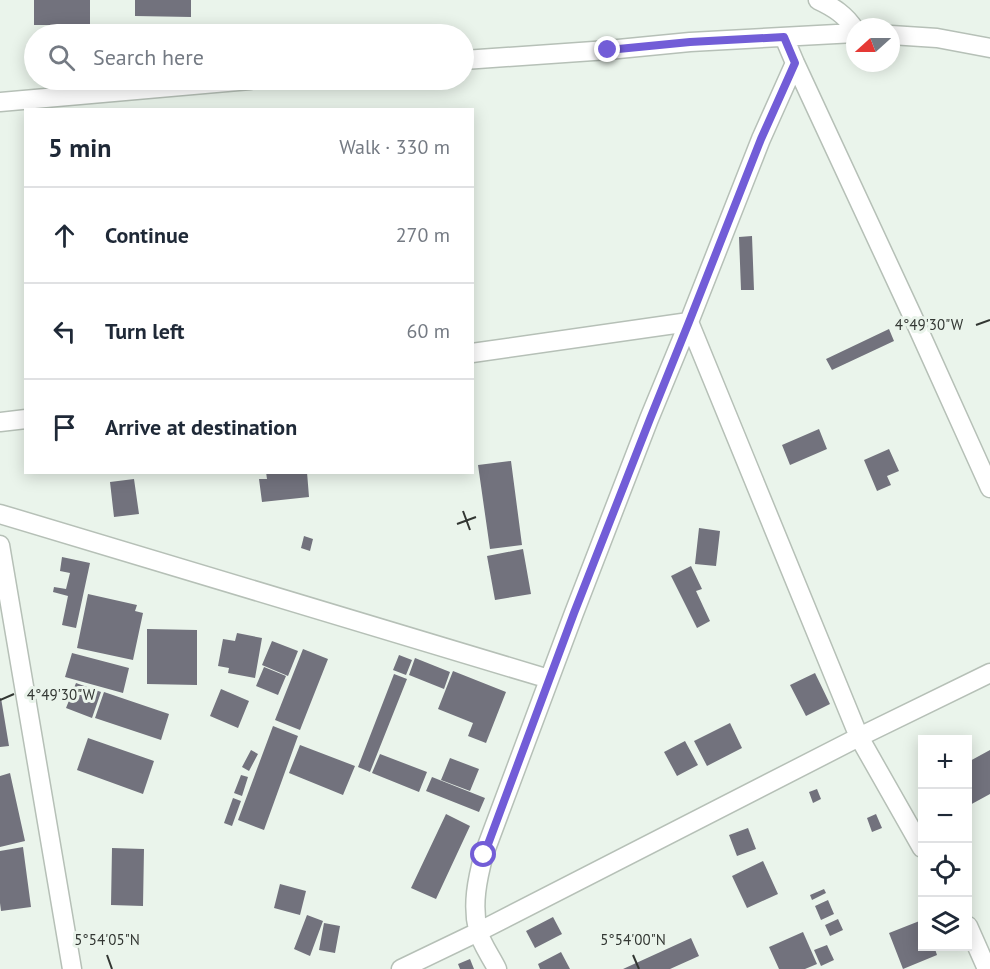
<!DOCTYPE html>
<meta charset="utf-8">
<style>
:root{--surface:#fff;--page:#f6f6f7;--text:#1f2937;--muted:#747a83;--line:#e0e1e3}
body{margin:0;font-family:"PT Sans",sans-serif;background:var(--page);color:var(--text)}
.controls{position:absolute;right:18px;bottom:18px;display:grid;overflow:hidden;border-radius:0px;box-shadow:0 3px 15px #0003}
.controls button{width:54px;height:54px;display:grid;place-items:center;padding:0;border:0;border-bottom:2px solid var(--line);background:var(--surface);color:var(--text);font:30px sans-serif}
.compass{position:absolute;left:846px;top:18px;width:54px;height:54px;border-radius:50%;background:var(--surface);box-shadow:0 3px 15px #0003;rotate:249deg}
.stop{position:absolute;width:18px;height:18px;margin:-14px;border:4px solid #725dd7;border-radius:50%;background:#fff}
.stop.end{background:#725dd7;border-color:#fff;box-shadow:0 2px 6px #0008}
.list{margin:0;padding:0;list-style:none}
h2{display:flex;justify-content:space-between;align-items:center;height:78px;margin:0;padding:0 24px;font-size:26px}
h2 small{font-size:20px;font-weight:400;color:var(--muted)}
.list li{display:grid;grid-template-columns:39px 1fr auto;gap:18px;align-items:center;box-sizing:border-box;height:96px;padding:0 24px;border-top:2px solid var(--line)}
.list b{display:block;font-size:22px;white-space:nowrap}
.list em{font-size:20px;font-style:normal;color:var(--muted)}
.icon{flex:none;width:33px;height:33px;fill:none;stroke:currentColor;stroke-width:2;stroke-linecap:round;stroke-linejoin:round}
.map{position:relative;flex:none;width:990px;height:969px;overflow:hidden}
.search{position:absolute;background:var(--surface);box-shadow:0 3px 15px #0003;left:24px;top:24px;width:450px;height:66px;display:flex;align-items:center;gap:15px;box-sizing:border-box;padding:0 21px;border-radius:33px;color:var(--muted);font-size:22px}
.panel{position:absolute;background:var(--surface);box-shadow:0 3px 15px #0003;left:24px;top:108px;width:450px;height:366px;border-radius:0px}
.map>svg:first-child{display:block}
.building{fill:#72727d}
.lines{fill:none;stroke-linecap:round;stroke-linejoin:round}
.street-casing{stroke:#b6c0b7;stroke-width:21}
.street{stroke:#fff;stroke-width:18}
.route{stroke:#725dd7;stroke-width:8}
.ticks{fill:none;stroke:#323632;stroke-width:2}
.ticks-label{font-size:15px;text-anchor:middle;fill:#323632;stroke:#eaf4eb;stroke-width:6;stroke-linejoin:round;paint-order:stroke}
</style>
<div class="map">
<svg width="990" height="969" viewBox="0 0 990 969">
<rect width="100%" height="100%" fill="#eaf4eb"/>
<path class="building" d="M34 0H90V25H34Z
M135 0H191V17L135 16Z
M752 236 754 290H741L739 237Z
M889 329 894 341 832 370 826 359Z
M819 429 827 449 790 465 782 445Z
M889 449 899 471 887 476 891 485 877 491 864 460Z
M511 461 522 545 490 549 478 465Z
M266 472H307L309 497 262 502 259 479H267Z
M134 479 139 514 114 517 110 482Z
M699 528 720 531 716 566 695 564Z
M304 536 313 539 310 551 301 548Z
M523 549 531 594 495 600 487 556Z
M62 557 90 563 76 628 62 625 68 596 53 592 54 587 66 589 70 573 60 571Z
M691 566 702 589 696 591 710 621 697 628 671 576Z
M88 594 137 605 135 611 143 613 133 660 77 648Z
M147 629 197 630V685L147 684Z
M237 633 262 638 255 678 228 673 229 668 218 666 223 639 235 641Z
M272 641 298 651 288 676 262 665Z
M303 649 328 659 300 730 275 720Z
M72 653 129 668 123 693 65 677Z
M399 655 412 660 406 675 393 670Z
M415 658 450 672 444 689 409 675Z
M264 667 286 676 278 695 256 686Z
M453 671 506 692 486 743 468 736 473 723 438 709Z
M815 673 830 704 806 716 790 685Z
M394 674 407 679 370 772 358 767Z
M76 683 101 692 92 718 66 708Z
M221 689 249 701 238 728 210 716Z
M104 692 169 714 161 740 95 718Z
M0 698H1L9 746 0 747Z
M730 723 742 748 707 766 694 741Z
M273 726 298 736 264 830 238 820Z
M88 738 154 761 143 794 77 770Z
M685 741 698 765 677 776 664 752Z
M300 745 355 766 343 795 289 773Z
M251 750 258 754 249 771 242 767Z
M990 750V794L968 806V762Z
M380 754 427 772 419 792 372 773Z
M450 758 479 769 470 791 441 780Z
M10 773 25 841 0 847V776Z
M241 775 248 777 242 796 234 793Z
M432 777 485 798 479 812 426 791Z
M817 789 821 799 813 803 809 792Z
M233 798 241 801 232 826 224 823Z
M446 814 470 826 436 899 411 888Z
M876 814 882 828 872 832 867 818Z
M748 828 756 849 737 856 729 835Z
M23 847 31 907 1 911 0 903V851Z
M112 848 144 849 143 906 111 905Z
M763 861 778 894 747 908 732 876Z
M280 884 306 891 300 915 274 908Z
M824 889 826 893 812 900 810 895Z
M828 900 834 914 821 920 815 906Z
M307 915 323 921 310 956 294 949Z
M553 917 562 934 535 948 526 931Z
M838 919 843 930 830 936 825 925Z
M922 920V946H934L937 955 903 969 889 933Z
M324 923 340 926 335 953 319 950Z
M803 932 817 964 805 969H779L769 947Z
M691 938 699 956 670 969H623Z
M827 945 834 960 821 966 814 950Z
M561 952 570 969H540L538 964Z
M470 959 474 969H460L458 964Z"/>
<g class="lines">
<defs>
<path id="street" d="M818 0C833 7 846 15 855 30
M891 35 937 38 990 48
M784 37 795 63 912 315 990 488
M464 60 608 50 690 42 855 33
M0 102 250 80
M472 353 689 322 859 737 922 848
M0 422 26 419
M0 514 549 679
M0 545 72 969
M968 926 987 969
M401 969 478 932 859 737 990 673
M497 969C492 958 480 942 478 930 472 905 477 880 484 854L574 613 649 419 689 322 761 139 795 63"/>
</defs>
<use href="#street" class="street-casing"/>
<use href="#street" class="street"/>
</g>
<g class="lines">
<path class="route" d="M484 855 574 613 650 419 689 322 761 139 795 63 784 37 690 42 608 50"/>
</g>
<path class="ticks" d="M976 325 990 320M463 511 470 530M457 524 476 517M0 700 14 694M107 955 112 969M633 955 639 969"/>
<g class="ticks-label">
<text x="929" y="330">4°49'30"W</text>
<text x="61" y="700">4°49'30"W</text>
<text x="107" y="945">5°54'05"N</text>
<text x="633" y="945">5°54'00"N</text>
</g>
</svg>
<div class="controls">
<button>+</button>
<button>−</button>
<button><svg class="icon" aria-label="locate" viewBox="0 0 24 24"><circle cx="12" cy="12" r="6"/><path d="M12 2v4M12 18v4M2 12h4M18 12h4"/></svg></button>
<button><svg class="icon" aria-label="layers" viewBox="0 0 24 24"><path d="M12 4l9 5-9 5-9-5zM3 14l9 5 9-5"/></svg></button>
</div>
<svg class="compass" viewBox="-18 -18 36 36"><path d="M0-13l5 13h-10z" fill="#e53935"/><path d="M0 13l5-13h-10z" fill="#747a83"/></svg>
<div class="stop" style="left:484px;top:855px"></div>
<div class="stop end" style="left:608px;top:50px"></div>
<div class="search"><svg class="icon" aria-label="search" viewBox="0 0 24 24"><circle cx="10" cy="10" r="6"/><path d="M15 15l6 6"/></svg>Search here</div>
<section class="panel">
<h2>5 min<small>Walk · 330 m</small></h2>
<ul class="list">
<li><svg class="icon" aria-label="ahead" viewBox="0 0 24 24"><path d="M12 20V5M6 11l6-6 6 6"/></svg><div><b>Continue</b></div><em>270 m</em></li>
<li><svg class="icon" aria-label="left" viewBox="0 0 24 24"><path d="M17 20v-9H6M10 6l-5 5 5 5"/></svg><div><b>Turn left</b></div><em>60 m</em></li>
<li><svg class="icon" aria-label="arrive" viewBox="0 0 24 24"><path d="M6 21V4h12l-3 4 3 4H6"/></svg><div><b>Arrive at destination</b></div></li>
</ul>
</section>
</div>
